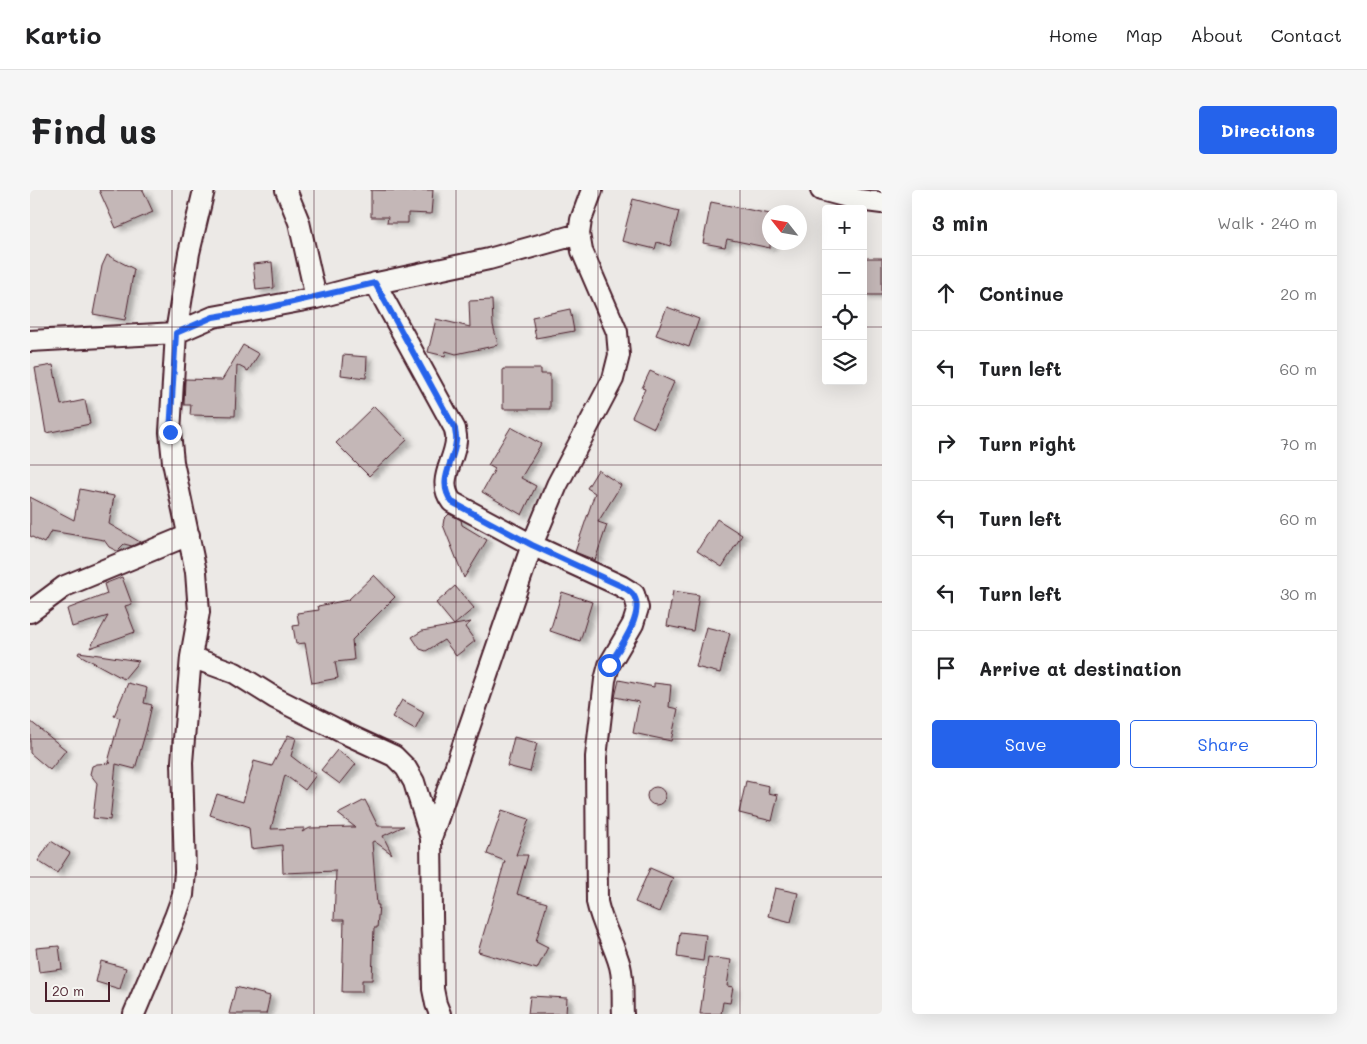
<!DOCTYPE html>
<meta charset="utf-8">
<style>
:root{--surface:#fff;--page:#f6f6f6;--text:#202124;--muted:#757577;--line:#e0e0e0;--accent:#2563eb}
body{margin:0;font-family:Mali,sans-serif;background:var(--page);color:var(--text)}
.controls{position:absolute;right:15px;top:15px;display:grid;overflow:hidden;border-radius:5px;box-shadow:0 5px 20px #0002}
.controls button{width:45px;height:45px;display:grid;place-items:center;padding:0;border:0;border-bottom:1px solid var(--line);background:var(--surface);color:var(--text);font:25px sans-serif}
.compass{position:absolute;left:732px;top:15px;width:45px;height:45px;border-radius:50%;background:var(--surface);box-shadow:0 5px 20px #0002;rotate:301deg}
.scale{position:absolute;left:15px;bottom:12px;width:65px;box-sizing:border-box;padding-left:5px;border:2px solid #4a1f2b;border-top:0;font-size:14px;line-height:18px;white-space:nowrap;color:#4a1f2b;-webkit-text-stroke:4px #f6f6f2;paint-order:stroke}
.stop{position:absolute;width:15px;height:15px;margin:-11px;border:4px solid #2563eb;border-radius:50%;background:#fff}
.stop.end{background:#2563eb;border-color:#fff;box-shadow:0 1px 5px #0008}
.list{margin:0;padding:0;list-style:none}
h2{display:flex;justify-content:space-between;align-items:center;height:65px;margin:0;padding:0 20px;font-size:21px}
h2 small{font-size:16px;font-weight:400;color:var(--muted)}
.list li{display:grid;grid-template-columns:32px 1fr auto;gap:15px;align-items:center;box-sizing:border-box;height:75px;padding:0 20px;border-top:1px solid var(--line)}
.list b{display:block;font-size:19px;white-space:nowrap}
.list em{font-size:16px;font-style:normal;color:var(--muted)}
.actions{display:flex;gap:10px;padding:15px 20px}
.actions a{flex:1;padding:11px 0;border:1px solid var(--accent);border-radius:5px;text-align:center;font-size:18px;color:var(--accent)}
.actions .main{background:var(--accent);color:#fff}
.icon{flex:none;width:28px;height:28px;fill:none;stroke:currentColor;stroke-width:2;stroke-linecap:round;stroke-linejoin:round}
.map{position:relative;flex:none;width:852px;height:824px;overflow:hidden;border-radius:5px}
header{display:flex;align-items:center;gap:30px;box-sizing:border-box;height:70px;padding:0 25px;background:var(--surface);border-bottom:1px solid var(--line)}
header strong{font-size:24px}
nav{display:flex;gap:28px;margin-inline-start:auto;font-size:18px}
.intro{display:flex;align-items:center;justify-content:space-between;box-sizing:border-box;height:120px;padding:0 30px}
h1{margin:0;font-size:35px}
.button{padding:12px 22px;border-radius:5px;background:var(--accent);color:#fff;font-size:18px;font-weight:700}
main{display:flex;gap:30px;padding:0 30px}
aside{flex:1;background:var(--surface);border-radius:5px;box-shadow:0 5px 20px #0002}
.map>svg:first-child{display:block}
.building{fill:#c4b7b7;stroke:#4a1f2b;filter:url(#shadow)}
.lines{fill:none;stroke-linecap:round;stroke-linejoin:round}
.minor-casing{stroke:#4a1f2b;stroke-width:24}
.minor{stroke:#f6f6f2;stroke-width:20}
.route{stroke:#2563eb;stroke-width:6}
.grid{fill:none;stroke:#4a1f2b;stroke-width:1;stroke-opacity:0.55}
</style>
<header>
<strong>Kartio</strong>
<nav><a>Home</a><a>Map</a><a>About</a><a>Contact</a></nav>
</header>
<div class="intro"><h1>Find us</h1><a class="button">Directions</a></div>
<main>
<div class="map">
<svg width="852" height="824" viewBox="0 0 852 824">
<defs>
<filter id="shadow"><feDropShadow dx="5.5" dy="3" stdDeviation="2.5" flood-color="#0004"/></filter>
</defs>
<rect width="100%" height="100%" fill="#ece9e6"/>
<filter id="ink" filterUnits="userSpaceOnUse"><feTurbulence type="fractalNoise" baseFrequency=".02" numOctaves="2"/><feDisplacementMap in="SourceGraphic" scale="10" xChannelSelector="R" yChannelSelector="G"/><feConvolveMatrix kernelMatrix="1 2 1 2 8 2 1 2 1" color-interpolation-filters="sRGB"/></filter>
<g filter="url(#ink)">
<path class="building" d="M69 0H113L123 22 86 38Z
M341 0 386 1V0H403L401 24 378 23V33H357L358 27H341Z
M603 9 649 21 640 56 627 52 625 59 592 51Z
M681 12 740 24V58L697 49 695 57 673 53Z
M77 65 104 79 95 130 63 124 72 76Z
M833 68H852V105H833Z
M242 72 244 98 226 100 223 74Z
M462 110 463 135 468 155 426 164 416 161 415 166 398 162 406 129 440 137 439 111Z
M637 117 669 129 659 157 626 145Z
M540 119 544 141 506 148 502 127Z
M213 155 229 164 218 181 207 175 205 226 160 225 161 215H154L155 189 192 190Z
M313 165 337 167 336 188 311 185Z
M23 175 31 215 55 210 60 234 16 243 5 178Z
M473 179H511V184H520V219H473Z
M620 181 644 192 624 238 602 227 615 199 612 198Z
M344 216 377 250 339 286 306 253Z
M481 237 511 254 491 288 506 296 492 325 452 302 465 279 458 275Z
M568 280 591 295 568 332 577 335 565 370 545 362 565 303 557 298Z
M50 299 84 306 79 334 110 352 102 356 94 354 87 361 79 357 74 350 21 341 14 353 0 346V307L44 330Z
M419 324 431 330 432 335 457 350 434 388 413 335 414 329Z
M687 329 712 345 692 377 667 361Z
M344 385 365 407 322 450 324 470 305 472 308 488 282 493 275 453 266 454 263 436 269 435 267 423 289 420 288 416 318 410Z
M92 387 102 414 95 416 105 442 60 458 78 426 42 437 37 419 77 404 74 394Z
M425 396 444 418 424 435 406 413Z
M643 401 669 405 663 441 637 436Z
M532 402 562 412 550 451 520 441Z
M441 432 435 437 445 451 426 466 414 450 396 461 390 459 382 447 392 441Z
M676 437 700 443 690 483 666 477Z
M49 462 109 471 94 489 48 464Z
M589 490 624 497V493L641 495 639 517 648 519 641 551 603 543 609 512 585 507Z
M98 493 117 498 114 513 122 515 116 541 105 579 86 574 80 630 63 628 67 593 60 584 62 576 67 574 81 573 78 572 90 528 84 526Z
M372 510 394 522 385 540 362 527Z
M0 531 36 560 20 580 0 563Z
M258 545 266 548 261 566 286 585 275 600 255 585 241 639 275 638 272 642 280 638 325 637 308 624 335 610 348 636H374L353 646 362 664 344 651 342 652 347 715H349L347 738H344L342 790H332V802H312L314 730H304L306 681 253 683 252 655 221 659 219 638 180 625 187 604 213 612 224 571 242 576Z
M484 547 507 553 500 582 477 576Z
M307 560 326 574 310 594 291 580Z
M716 591 739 596 738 603 748 605 742 631 709 623Z
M617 606a9 9 0 1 1 18 0a9 9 0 1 1-18 0Z
M472 620 499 629 486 665H498L487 704 517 713 506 751 518 757 507 779 448 762 475 671 457 664Z
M21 651 40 663 27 683 8 671Z
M620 678 643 688 629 722 605 712Z
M745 698 768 703 761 732 738 726Z
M650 742 676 745 673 771 647 767Z
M29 756 32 779 9 782 6 758Z
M678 767 701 770 697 796 703 797 700 813 693 812 691 824H670Z
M71 771 96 778 90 799 66 792Z
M206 797 240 806 236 824H199Z
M500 806 537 808 536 824H498Z"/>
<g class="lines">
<defs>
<path id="minor" d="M174 0 159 63 146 143 183 127 286 108 324 98 459 69 549 44
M256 0 269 32 286 108
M791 0 829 10 852 13
M345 93 425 239C425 242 427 247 426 251 424 273 406 291 422 312L502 355 591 396 604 404 608 418 603 434 579 475 575 490 566 567 567 712C572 735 584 754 590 776 594 791 592 809 593 824
M0 151 146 143 140 242 143 272 166 382 169 422 161 467 152 572 155 682 153 705 145 727 104 824
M0 422 35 396 159 345
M161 467 205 483 245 508 312 542 364 566 376 578 384 592 401 648
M410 824 406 814 403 799 401 648 502 355 527 295 583 189 589 165 587 142 552 61 549 44 551 30 562 0"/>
</defs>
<use href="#minor" class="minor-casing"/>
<use href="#minor" class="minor"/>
</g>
</g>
<g class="lines" filter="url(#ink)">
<path class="route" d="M140 242 146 143 183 127 237 118 345 93 425 239C425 243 427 247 426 251 424 273 406 291 422 312L502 355 591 396C595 398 602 402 604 406 615 424 589 459 579 475"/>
</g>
<path class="grid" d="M142 0V824M284 0V824M426 0V824M568 0V824M710 0V824M0 137H796M833 137H852M0 275H852M0 412H852M0 549H852M0 687H852"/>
</svg>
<div class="controls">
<button>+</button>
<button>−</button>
<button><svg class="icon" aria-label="locate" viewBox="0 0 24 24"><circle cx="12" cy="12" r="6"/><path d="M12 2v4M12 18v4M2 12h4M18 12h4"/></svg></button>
<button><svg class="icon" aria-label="layers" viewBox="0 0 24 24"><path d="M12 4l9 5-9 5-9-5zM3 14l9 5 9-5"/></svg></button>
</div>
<svg class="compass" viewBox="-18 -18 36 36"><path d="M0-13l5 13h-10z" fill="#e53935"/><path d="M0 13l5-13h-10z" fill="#757577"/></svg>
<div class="scale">20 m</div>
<div class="stop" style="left:579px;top:475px"></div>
<div class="stop end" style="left:140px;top:242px"></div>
</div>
<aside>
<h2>3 min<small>Walk · 240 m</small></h2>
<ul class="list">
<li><svg class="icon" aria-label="ahead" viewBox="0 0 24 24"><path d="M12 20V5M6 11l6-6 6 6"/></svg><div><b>Continue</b></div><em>20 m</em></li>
<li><svg class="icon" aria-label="left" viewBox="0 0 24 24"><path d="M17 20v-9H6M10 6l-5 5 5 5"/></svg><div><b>Turn left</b></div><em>60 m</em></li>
<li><svg class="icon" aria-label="right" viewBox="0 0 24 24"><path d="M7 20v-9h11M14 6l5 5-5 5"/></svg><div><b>Turn right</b></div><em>70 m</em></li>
<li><svg class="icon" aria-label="left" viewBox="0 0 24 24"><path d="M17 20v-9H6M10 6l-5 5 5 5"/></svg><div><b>Turn left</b></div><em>60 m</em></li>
<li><svg class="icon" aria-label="left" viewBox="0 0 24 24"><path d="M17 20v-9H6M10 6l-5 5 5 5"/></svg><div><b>Turn left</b></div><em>30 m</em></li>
<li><svg class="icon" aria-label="arrive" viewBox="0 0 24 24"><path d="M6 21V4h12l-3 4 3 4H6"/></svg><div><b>Arrive at destination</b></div></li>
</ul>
<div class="actions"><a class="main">Save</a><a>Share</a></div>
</aside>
</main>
